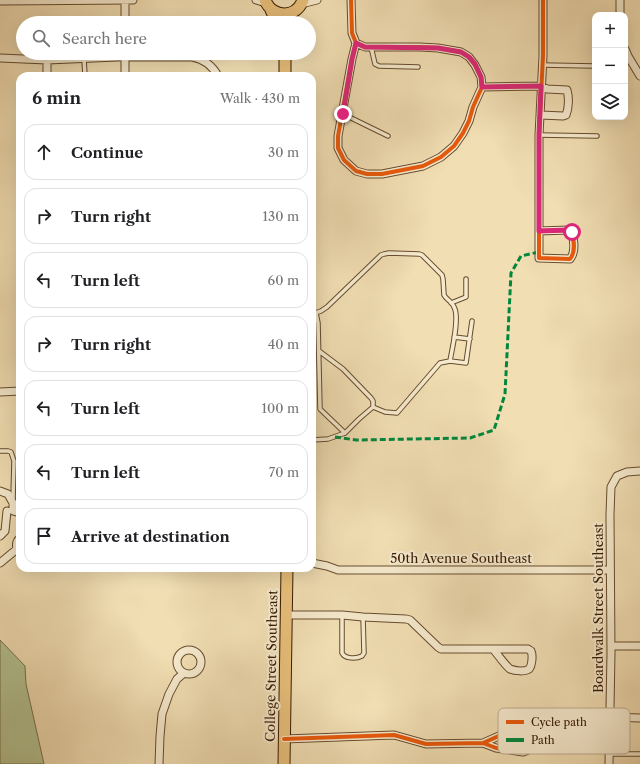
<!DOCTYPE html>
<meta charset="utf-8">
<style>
:root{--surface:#fff;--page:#f6f6f6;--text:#202124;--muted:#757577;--line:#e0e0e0}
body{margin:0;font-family:"Libre Caslon Text",serif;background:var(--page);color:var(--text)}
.controls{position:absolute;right:12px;top:12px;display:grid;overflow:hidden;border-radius:8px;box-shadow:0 4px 16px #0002}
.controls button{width:36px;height:36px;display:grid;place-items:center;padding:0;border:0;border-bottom:1px solid var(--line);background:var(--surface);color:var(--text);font:20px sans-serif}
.stop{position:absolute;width:12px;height:12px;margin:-9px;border:3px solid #db2777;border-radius:50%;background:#fff}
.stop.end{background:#db2777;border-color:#fff;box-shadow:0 1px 4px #0008}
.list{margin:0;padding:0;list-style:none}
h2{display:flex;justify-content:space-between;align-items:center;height:52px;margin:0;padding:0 16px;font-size:17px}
h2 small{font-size:13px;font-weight:400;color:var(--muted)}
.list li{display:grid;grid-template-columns:26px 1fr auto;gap:12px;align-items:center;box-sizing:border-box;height:56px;margin:0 8px 8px;padding:0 8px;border:1px solid var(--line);border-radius:12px}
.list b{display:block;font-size:15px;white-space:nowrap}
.list em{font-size:13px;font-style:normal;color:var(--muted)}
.icon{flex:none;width:22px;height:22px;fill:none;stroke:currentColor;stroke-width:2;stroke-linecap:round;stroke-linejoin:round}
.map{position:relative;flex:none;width:640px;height:764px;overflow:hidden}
.search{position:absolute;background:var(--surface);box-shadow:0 4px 16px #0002;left:16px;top:16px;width:300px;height:44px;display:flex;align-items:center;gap:10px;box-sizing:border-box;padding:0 14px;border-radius:22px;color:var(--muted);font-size:15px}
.panel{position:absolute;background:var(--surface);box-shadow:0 4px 16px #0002;left:16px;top:72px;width:300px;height:500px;border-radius:12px}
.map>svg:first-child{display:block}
.green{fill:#b4c291;stroke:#766e4a}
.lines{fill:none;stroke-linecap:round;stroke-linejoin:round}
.service-casing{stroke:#664c2e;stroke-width:5.5}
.minor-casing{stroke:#664c2e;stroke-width:9}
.primary-casing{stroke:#381b02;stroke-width:13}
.service{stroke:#f6eace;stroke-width:3.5}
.minor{stroke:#f6eace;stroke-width:7}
.primary{stroke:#e8bf7a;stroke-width:11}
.quiet{stroke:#00873e;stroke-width:3;stroke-dasharray:6 3;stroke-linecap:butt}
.cycleway-casing{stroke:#f6eace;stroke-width:6}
.cycleway{stroke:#e8590c;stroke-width:4}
.route{stroke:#db2777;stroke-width:5}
.labels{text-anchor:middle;stroke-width:4;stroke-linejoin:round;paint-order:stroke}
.street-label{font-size:13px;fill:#381b02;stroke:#f6eace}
.key{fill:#f6eace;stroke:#bdac91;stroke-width:1}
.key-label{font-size:11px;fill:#381b02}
</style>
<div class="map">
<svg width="640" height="764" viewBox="0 0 640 764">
<rect width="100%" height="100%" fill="#f1deb3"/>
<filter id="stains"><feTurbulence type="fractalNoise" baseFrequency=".005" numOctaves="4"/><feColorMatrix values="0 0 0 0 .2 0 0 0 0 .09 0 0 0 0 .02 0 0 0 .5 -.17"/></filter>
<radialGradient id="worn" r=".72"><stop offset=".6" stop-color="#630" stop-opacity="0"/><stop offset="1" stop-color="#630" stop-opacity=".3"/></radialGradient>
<path class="green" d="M0 640 25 666 26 684 44 764H0Z"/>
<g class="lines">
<defs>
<path id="service" d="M371 47 375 64 379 66 418 67
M84 59 85 76
M542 65 594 66
M343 114 388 136
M539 135 597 136
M451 303 466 297V279
M316 313 318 323 320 409 345 433 359 419 373 407V401L371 398 343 369 319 351
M312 314 321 311 327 307 381 255 384 254 389 253 419 254 422 255 442 275 443 279 444 295C446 299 452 302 454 307 460 317 452 349 450 361L466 363 472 321
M454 337 470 339
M373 407 385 412 397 413 440 363 450 361
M312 440 328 439 345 433
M0 451H8L11 452 14 461 13 499
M32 568 33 569
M342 615V653C345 659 356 659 362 656L364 653 363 617
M609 754H640"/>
<path id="minor" d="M125 0V23
M256 0 266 3
M351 0 352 33 356 43 352 59 338 136V148L344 160 356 171 367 174H382L423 166 441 157 454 146 463 133 469 121 473 107 482 87 481 77 475 65 469 57 461 52 438 48 420 47H365L356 43
M0 1 133 0
M301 4 317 0
M620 15V0
M625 49 628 56 640 76
M0 58 47 60 117 57H192C204 59 212 65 218 76
M47 76V60
M125 76V53
M482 87 541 86 547 89 567 90C569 97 569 108 566 115L563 116 541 115
M539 231 568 230 572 232C574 241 576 252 570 259L539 258V135L543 56V0
M0 392 20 391
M0 491 8 494 13 503V511L20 513
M0 536 5 531 7 511
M0 563 17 549C16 545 16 541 20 538
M312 563 327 566 338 570H610
M287 615H342L363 617 406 619 410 620 438 647 441 649H528C529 650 530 650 531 651 533 655 532 666 529 669 525 672 515 671 510 669 505 665 498 655 494 650
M611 646H640
M177 662a12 12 0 1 1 24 0a12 12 0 1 1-24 0Z
M610 717 640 718
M284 739 394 735 426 744 483 743 496 748 523 752 530 749 532 744 533 737 525 727H519L483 743
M159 764 160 736 162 714 169 694 177 679 184 673
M609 764 611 653 610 515 611 487 617 476 627 472 640 471"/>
<path id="primary" d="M265 0C272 18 296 19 303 0
M271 10 277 23
M285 53V76
M284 764 287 568"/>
</defs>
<use href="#service" class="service-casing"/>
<use href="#minor" class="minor-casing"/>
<use href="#primary" class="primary-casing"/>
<use href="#service" class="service"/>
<use href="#minor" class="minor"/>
<use href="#primary" class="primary"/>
<path class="quiet" d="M335 437 356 440 470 438 494 430 505 394 511 273 521 256 539 252"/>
<defs>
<path id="cycleway" d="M351 0 352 33 356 43 352 59 338 136V148L344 160 356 171 367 174H382L423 166 441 157 454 146 463 133 469 121 473 107 482 87 481 77 475 65 469 57 461 52 438 48 420 47H365L356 43
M539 231 568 230 572 232C574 241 576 252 570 259L539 258V135L543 56V0
M284 739 394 735 426 744 483 743 496 748 523 752 530 749 532 744 533 737 525 727H519L483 743"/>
</defs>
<use href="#cycleway" class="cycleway-casing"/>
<use href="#cycleway" class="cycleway"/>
</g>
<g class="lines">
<path class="route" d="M343 114 352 59 356 43 365 47 438 48 461 52 469 57 475 64 481 77 482 87 541 86 539 135V231L568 230 572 232"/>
</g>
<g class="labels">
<g class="street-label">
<text x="461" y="563">50th Avenue Southeast</text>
<text transform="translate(598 608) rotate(-90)" y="5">Boardwalk Street Southeast</text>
<text transform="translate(271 666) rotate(-89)" y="5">College Street Southeast</text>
</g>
</g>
<rect x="498" y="708" width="132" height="46" rx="6" class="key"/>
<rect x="506" y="720" width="18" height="4" fill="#e8590c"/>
<rect x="506" y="738" width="18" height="4" fill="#00873e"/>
<g class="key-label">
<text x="531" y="726">Cycle path</text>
<text x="531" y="744">Path</text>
</g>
<rect width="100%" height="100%" filter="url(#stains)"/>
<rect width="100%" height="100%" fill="url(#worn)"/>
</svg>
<div class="controls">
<button>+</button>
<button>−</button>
<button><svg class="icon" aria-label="layers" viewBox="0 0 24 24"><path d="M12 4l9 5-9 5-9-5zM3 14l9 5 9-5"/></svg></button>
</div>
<div class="stop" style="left:572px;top:232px"></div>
<div class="stop end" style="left:343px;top:114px"></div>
<div class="search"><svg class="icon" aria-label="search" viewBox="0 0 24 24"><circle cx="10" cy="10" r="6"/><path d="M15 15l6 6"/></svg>Search here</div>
<section class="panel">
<h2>6 min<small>Walk · 430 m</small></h2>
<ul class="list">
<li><svg class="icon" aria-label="ahead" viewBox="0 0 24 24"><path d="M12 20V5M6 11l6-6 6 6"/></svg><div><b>Continue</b></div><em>30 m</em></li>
<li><svg class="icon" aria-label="right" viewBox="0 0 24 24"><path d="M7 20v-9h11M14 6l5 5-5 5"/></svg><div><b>Turn right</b></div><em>130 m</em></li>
<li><svg class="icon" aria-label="left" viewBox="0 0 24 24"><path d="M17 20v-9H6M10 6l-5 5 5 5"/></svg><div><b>Turn left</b></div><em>60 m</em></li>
<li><svg class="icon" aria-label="right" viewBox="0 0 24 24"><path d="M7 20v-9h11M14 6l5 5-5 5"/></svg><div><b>Turn right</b></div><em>40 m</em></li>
<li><svg class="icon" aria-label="left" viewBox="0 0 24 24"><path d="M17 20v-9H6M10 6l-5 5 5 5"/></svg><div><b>Turn left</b></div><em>100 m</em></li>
<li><svg class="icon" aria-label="left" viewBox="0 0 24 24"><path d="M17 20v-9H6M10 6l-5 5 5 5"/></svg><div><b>Turn left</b></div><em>70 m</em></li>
<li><svg class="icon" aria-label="arrive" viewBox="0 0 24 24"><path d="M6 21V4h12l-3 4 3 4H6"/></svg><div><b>Arrive at destination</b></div></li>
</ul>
</section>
</div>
